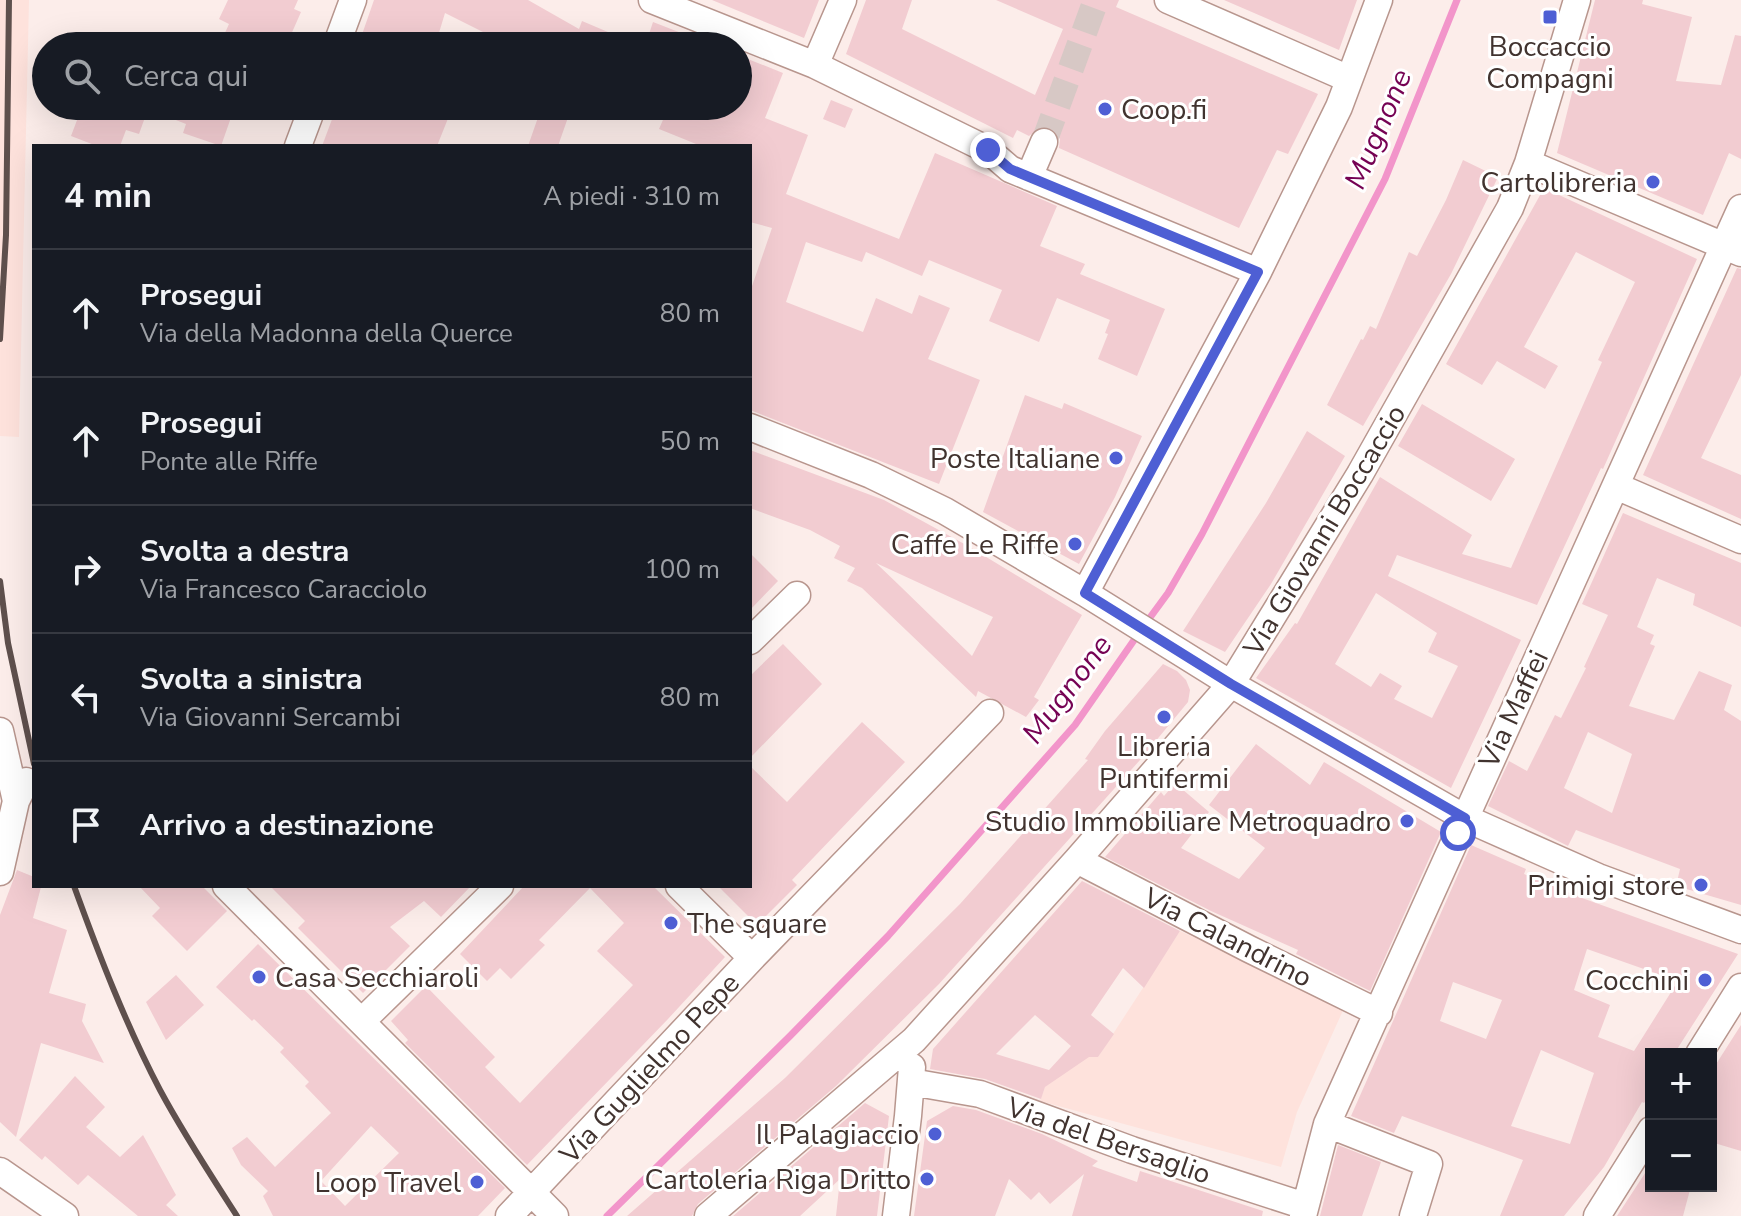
<!DOCTYPE html>
<html lang="it">
<meta charset="utf-8">
<style>
:root{--surface:#171b24;--page:#20242c;--text:#f1f3f6;--muted:#9ea1a6;--line:#363941}
body{margin:0;font-family:"Nunito Sans",sans-serif;background:var(--page);color:var(--text)}
.controls{position:absolute;right:24px;bottom:24px;display:grid;overflow:hidden;border-radius:0px;box-shadow:0 8px 32px #0002}
.controls button{width:72px;height:72px;display:grid;place-items:center;padding:0;border:0;border-bottom:2px solid var(--line);background:var(--surface);color:var(--text);font:40px sans-serif}
.stop{position:absolute;width:24px;height:24px;margin:-18px;border:6px solid #4e5fd4;border-radius:50%;background:#fff}
.stop.end{background:#4e5fd4;border-color:#fff;box-shadow:0 2px 8px #0008}
.list{margin:0;padding:0;list-style:none}
h2{display:flex;justify-content:space-between;align-items:center;height:104px;margin:0;padding:0 32px;font-size:34px}
h2 small{font-size:26px;font-weight:400;color:var(--muted)}
.list li{display:grid;grid-template-columns:52px 1fr auto;gap:24px;align-items:center;box-sizing:border-box;height:128px;padding:0 32px;border-top:2px solid var(--line)}
.list b{display:block;font-size:30px;white-space:nowrap}
.list p{margin:0;font-size:26px;white-space:nowrap;color:var(--muted)}
.list em{font-size:26px;font-style:normal;color:var(--muted)}
.icon{flex:none;width:44px;height:44px;fill:none;stroke:currentColor;stroke-width:2;stroke-linecap:round;stroke-linejoin:round}
.map{position:relative;flex:none;width:1741px;height:1216px;overflow:hidden}
.search{position:absolute;background:var(--surface);box-shadow:0 8px 32px #0002;left:32px;top:32px;width:720px;height:88px;display:flex;align-items:center;gap:20px;box-sizing:border-box;padding:0 28px;border-radius:44px;color:var(--muted);font-size:30px}
.panel{position:absolute;background:var(--surface);box-shadow:0 8px 32px #0002;left:32px;top:144px;width:720px;height:744px;border-radius:0px}
.map>svg:first-child{display:block}
.built{fill:#fee2dc}
.lines{fill:none;stroke-linecap:round;stroke-linejoin:round}
.stream{stroke:#f295ca;stroke-width:7}
.building{fill:#f2ccd1;fill-rule:evenodd}
.minor-tunnel{stroke:#d7c8c5;stroke-width:26;stroke-dasharray:26 13;stroke-linecap:butt}
.minor-casing{stroke:#b8968e;stroke-width:29}
.minor{stroke:#fff;stroke-width:26}
.rail{stroke:#5f504d;stroke-width:6}
.route{stroke:#4e5fd4;stroke-width:10}
.poi-dot{fill:#4e5fd4;stroke:#fff;stroke-width:3}
.labels{text-anchor:middle;stroke-width:6;stroke-linejoin:round;paint-order:stroke}
.poi-label{font-size:28px;fill:#41332f;stroke:#fff;text-anchor:end}
.street-label{font-size:28px;fill:#41332f;stroke:#fff}
.water-label{font-size:30px;font-style:italic;fill:#750253;stroke:#fff}
</style>
<div class="map">
<svg width="1741" height="1216" viewBox="0 0 1741 1216">
<rect width="100%" height="100%" fill="#fcedea"/>
<path class="built" d="M0 0H29L19 437 0 436Z
M1180 931 1345 1006 1297 1112 1281 1167 1040 1101 1045 1087 1081 1057H1098Z"/>
<g class="lines">
<path class="stream" d="M1146 623 1168 593 1202 534 1385 179 1457 0
M607 1216 790 1036 888 936 1075 725 1139 633"/>
</g>
<path class="building" d="M228 0H298L294 9 301 12 286 46H219L229 24 219 19Z
M374 0H528L579 29 582 21 641 46H511L445 13 435 46H358Z
M712 0H819L804 38Z
M866 0H912L902 29 1035 95 1063 29 996 0H1119L1116 7 1318 94 1288 154 1277 150 1239 228 1059 148 1060 139 1051 128 1041 126 1029 136 1017 130 1013 138 846 54Z
M1224 0H1357L1339 50Z
M1595 0H1643L1642 4 1692 17 1676 81 1721 85 1735 35 1741 36V159L1729 153 1703 215 1557 153Z
M653 22 712 45 711 46H645Z
M738 55 783 73 765 118 808 135 786 194 899 239 935 153 1057 206 1040 246 1085 264 1080 274 1165 309 1137 376 1098 359 1108 334 1105 333 1110 320 1057 298 1039 342 989 321 1002 290 929 260 922 276 866 252 862 262 806 242 786 302 863 332 876 298 912 314 919 295 950 308 928 359 980 380 939 484 750 410V292L772 228 750 222V146H701L659 129 669 106H738Z
M831 100 853 109 845 128 823 119Z
M98 106H235L221 146 183 133 186 124 148 109 139 134 126 130 120 146H97L71 136 82 107 96 112Z
M337 106H453L437 146H322Z
M542 106H572L558 146H528Z
M1463 160 1498 177 1451 274 1363 426 1327 405 1361 339 1363 340 1370 326 1376 329 1409 252 1417 256 1446 200Z
M1544 188 1697 259 1603 469 1601 468 1537 605 1397 555 1388 576 1521 640 1451 788 1256 678 1295 623 1297 624 1380 477 1472 535 1462 554 1511 568 1602 362 1598 360 1635 282 1576 252 1524 347 1558 366 1545 389 1497 361 1482 385 1446 364ZM1376 593 1437 633 1428 652 1458 666 1432 718 1394 699 1402 686 1380 673 1371 687 1335 664Z
M1737 268 1741 269V375L1701 458 1741 475V519L1643 475Z
M1025 395 1062 409 1064 403 1142 436 1115 497 1079 564 983 512Z
M1422 404 1515 459 1491 501 1398 446Z
M1307 431 1345 456 1271 584 1225 652 1183 631 1266 503Z
M750 450 884 500 968 546 1082 615 1034 697 1039 700 1026 717 978 691 976 697 862 588 847 581 855 568 834 558 840 546 810 530 750 508ZM876 563 993 617 972 656 900 586Z
M1623 513 1741 563V627L1693 605 1695 594 1657 578 1637 627 1654 635 1650 644 1655 646 1629 706 1674 720 1699 671 1732 685 1724 710 1741 721V905L1676 886 1680 869 1576 830 1568 846 1488 806 1509 761 1527 771 1555 715 1561 718 1586 668 1584 667 1608 615 1582 604ZM1588 732 1632 754 1612 813 1564 788Z
M750 553 778 581 750 610Z
M783 644 822 684 750 758V676Z
M1163 664 1177 671 1186 680 1190 690 1188 702 1140 760 939 984 836 1086 698 1204 692 1216H627L785 1078 960 904 1088 760 1085 759 1105 731Z
M862 722 905 762 792 880 797 885 757 925 718 886H750V766L787 802Z
M1256 744 1310 785 1324 762 1441 832 1370 991 1296 954 1298 950 1211 911 1105 857 1161 792 1164 796 1175 783 1209 812 1181 848 1239 879 1265 848 1209 805Z
M1471 845 1526 869 1524 874 1582 898 1738 954 1674 1054H1651V1093L1644 1103 1642 1102 1604 1167 1564 1216H1500L1523 1160 1402 1116 1394 1133 1351 1116ZM1587 949 1678 981 1634 1051 1598 1037 1610 1005 1574 990ZM1453 982 1502 1000 1486 1039 1440 1021ZM1541 1050 1594 1073 1570 1144 1511 1126Z
M17 870 34 877V886L41 887 33 918 67 930 49 993 86 1004 82 1021 104 1063 41 1043 16 1137 0 1122V915Z
M1082 881 1180 931 1144 988 1123 968 1091 1015 1114 1034 1098 1057H1089L1045 1087 1041 1099 985 1079 930 1069 933 1049ZM1035 1015 1071 1046 1049 1070 996 1054Z
M139 886H202L227 911 187 951 152 916 160 908Z
M270 886H471L441 917 424 901 390 927 410 946 363 993 298 928 305 921Z
M524 886H653L725 957 668 1019 527 1165 405 1043 408 1040 391 1021 426 986 495 1057 485 1067 520 1103 633 985 597 951 624 923 590 888 539 940 545 945 511 979 500 968 487 981 460 954Z
M258 944 505 1188 478 1216H273L263 1196 268 1191 241 1165 232 1148 247 1137 275 1167 331 1113 305 1086 309 1082 280 1052 284 1048 254 1019 252 1021 216 987ZM371 1126 399 1153 345 1206 321 1181Z
M176 975 204 1005 166 1040 146 1002Z
M1741 1025V1151L1711 1142V1072Z
M75 1076 105 1107 86 1127 120 1157 143 1135 176 1195 166 1205 178 1216H138L88 1175 78 1185 45 1156 42 1160 19 1140Z
M865 1103 889 1116 877 1216H836L840 1179 800 1216H733Z
M953 1106 976 1110 1042 1134 1098 1161 1092 1166 1137 1182 1140 1171 1263 1211 1262 1216H1072L1084 1174 1050 1204 1039 1192 1031 1200 1009 1179 995 1216H914L927 1121Z
M1338 1145 1381 1162 1362 1216H1320Z
M1651 1164V1186H1691L1683 1216H1617Z"/>
<g class="lines">
<path class="minor-tunnel" d="M1044 142 1096 0"/>
<defs>
<path id="minor" d="M652 0 815 65 988 150 1010 169 1258 272
M1168 0 1349 79
M336 46 353 0
M815 65 843 0
M298 146 313 106
M1528 163 1741 253
M1029 177 1044 142
M750 427 871 475 945 511 1085 593 1231 684 1465 818 1598 877 1741 930
M1616 486 1741 540
M1085 593 1258 272 1339 107 1379 0
M750 641 797 595
M0 731 16 801
M1077 860 1249 949 1379 1013
M0 872 16 801 26 781
M226 886 555 1216
M679 886 752 958
M363 1020 500 886
M1699 1054 1741 987
M911 1082 980 1094 1132 1150 1305 1206
M1327 1124 1429 1164 1413 1216
M0 1171 65 1216
M509 1216 752 958 990 713
M708 1216 914 1040 1077 860 1231 684 1360 474 1510 208 1528 163 1577 0
M896 1216 908 1116 912 1067
M1303 1216 1327 1124 1741 208
M1597 1216 1651 1130"/>
</defs>
<use href="#minor" class="minor-casing"/>
<use href="#minor" class="minor"/>
<path class="rail" d="M0 339 6 235 9 0
M0 581 8 643 34 764
M74 886C99 955 126 1025 160 1090 183 1133 210 1174 237 1216"/>
</g>
<g class="lines">
<path class="route" d="M988 150 1010 169 1258 272 1085 593 1231 684 1465 818 1458 833"/>
</g>
<g class="poi-dot">
<rect x="1542" y="9" width="16" height="16" rx="4"/>
<circle cx="1105" cy="109" r="8"/>
<circle cx="1653" cy="182" r="8"/>
<circle cx="1116" cy="458" r="8"/>
<circle cx="1075" cy="544" r="8"/>
<circle cx="1164" cy="717" r="8"/>
<circle cx="1407" cy="821" r="8"/>
<circle cx="1701" cy="885" r="8"/>
<circle cx="671" cy="923" r="8"/>
<circle cx="259" cy="977" r="8"/>
<circle cx="1705" cy="980" r="8"/>
<circle cx="935" cy="1134" r="8"/>
<circle cx="927" cy="1179" r="8"/>
<circle cx="477" cy="1182" r="8"/>
</g>
<g class="labels">
<g class="poi-label">
<text x="1550" y="56" text-anchor="middle">Boccaccio<tspan x="1550" dy="32">Compagni</tspan></text>
<text x="1121" y="119" text-anchor="start">Coop.fi</text>
<text x="1637" y="192">Cartolibreria</text>
<text x="1100" y="468">Poste Italiane</text>
<text x="1059" y="554">Caffe Le Riffe</text>
<text x="1164" y="756" text-anchor="middle">Libreria<tspan x="1164" dy="32">Puntifermi</tspan></text>
<text x="1391" y="831">Studio Immobiliare Metroquadro</text>
<text x="1685" y="895">Primigi store</text>
<text x="687" y="933" text-anchor="start">The square</text>
<text x="275" y="987" text-anchor="start">Casa Secchiaroli</text>
<text x="1689" y="990">Cocchini</text>
<text x="919" y="1144">Il Palagiaccio</text>
<text x="911" y="1189">Cartoleria Riga Dritto</text>
<text x="461" y="1192">Loop Travel</text>
</g>
<g class="street-label">
<text transform="translate(1324 530) rotate(-59)" y="10">Via Giovanni Boccaccio</text>
<text transform="translate(1513 709) rotate(-65)" y="10">Via Maffei</text>
<text transform="translate(1228 937) rotate(27)" y="10">Via Calandrino</text>
<text transform="translate(649 1068) rotate(-47)" y="10">Via Guglielmo Pepe</text>
<text transform="translate(1109 1140) rotate(19)" y="10">Via del Bersaglio</text>
</g>
<g class="water-label">
<text transform="translate(1378 129) rotate(-67)" y="10">Mugnone</text>
<text transform="translate(1067 689) rotate(-53)" y="10">Mugnone</text>
</g>
</g>
</svg>
<div class="controls">
<button>+</button>
<button>−</button>
</div>
<div class="stop" style="left:1458px;top:833px"></div>
<div class="stop end" style="left:988px;top:150px"></div>
<div class="search"><svg class="icon" aria-label="search" viewBox="0 0 24 24"><circle cx="10" cy="10" r="6"/><path d="M15 15l6 6"/></svg>Cerca qui</div>
<section class="panel">
<h2>4 min<small>A piedi · 310 m</small></h2>
<ul class="list">
<li><svg class="icon" aria-label="ahead" viewBox="0 0 24 24"><path d="M12 20V5M6 11l6-6 6 6"/></svg><div><b>Prosegui</b><p>Via della Madonna della Querce</p></div><em>80 m</em></li>
<li><svg class="icon" aria-label="ahead" viewBox="0 0 24 24"><path d="M12 20V5M6 11l6-6 6 6"/></svg><div><b>Prosegui</b><p>Ponte alle Riffe</p></div><em>50 m</em></li>
<li><svg class="icon" aria-label="right" viewBox="0 0 24 24"><path d="M7 20v-9h11M14 6l5 5-5 5"/></svg><div><b>Svolta a destra</b><p>Via Francesco Caracciolo</p></div><em>100 m</em></li>
<li><svg class="icon" aria-label="left" viewBox="0 0 24 24"><path d="M17 20v-9H6M10 6l-5 5 5 5"/></svg><div><b>Svolta a sinistra</b><p>Via Giovanni Sercambi</p></div><em>80 m</em></li>
<li><svg class="icon" aria-label="arrive" viewBox="0 0 24 24"><path d="M6 21V4h12l-3 4 3 4H6"/></svg><div><b>Arrivo a destinazione</b></div></li>
</ul>
</section>
</div>
